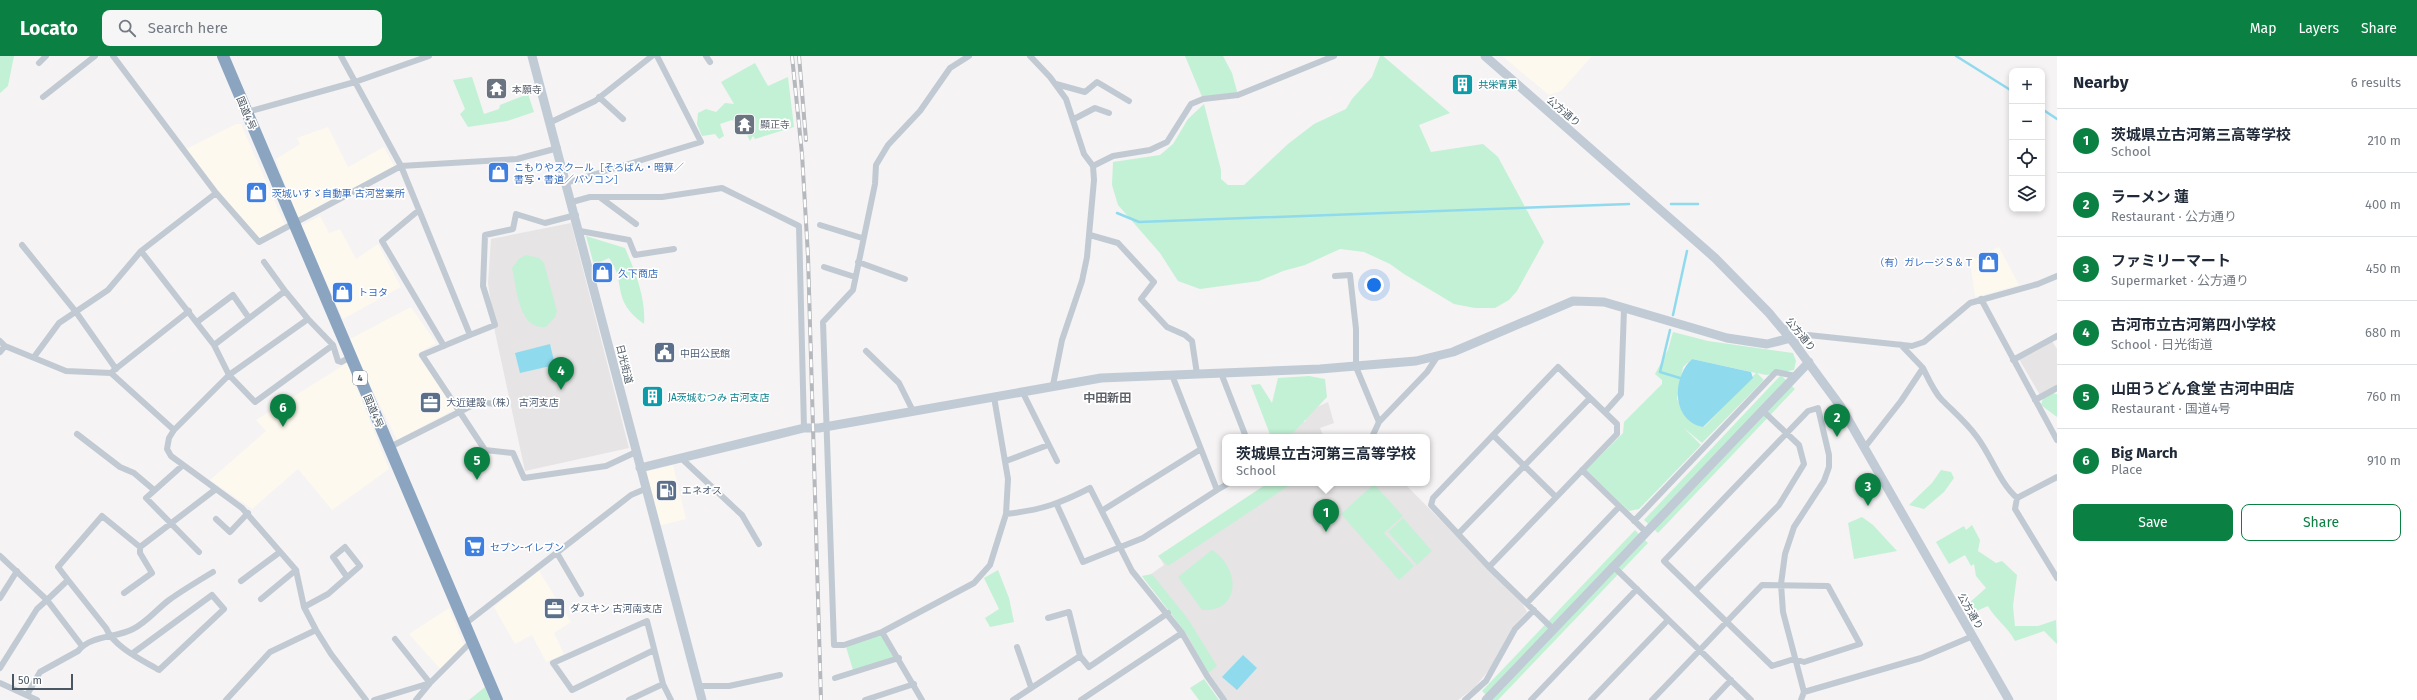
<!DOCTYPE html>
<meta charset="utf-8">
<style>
:root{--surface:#fff;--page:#f6f6f7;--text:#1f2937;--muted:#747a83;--line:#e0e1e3;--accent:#0b8043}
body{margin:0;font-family:"Fira Sans","Noto Sans JP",sans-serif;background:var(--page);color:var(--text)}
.controls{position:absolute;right:12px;top:12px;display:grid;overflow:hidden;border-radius:8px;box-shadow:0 2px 6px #0003}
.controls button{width:36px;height:36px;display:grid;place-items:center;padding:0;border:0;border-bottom:1px solid var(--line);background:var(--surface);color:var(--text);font:20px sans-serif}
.scale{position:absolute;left:12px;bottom:10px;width:61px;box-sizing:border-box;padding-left:4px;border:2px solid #4a5661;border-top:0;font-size:11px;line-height:14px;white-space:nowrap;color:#4a5661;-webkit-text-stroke:3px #fff;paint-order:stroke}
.you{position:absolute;left:1374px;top:229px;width:14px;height:14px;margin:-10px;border:3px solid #fff;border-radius:50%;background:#1a73e8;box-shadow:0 0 0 6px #1a73e833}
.badge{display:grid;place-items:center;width:26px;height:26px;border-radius:50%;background:var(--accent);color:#fff;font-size:13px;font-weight:700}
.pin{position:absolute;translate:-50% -33px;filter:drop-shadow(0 1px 2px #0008)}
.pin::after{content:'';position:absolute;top:21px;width:14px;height:12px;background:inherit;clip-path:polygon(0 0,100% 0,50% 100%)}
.popup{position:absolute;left:1222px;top:378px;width:208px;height:52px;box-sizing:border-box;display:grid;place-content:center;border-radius:8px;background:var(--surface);filter:drop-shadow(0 1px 3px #0005);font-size:13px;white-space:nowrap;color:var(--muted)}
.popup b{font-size:15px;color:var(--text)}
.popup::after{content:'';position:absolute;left:50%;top:100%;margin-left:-8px;border:8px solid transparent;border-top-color:var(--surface)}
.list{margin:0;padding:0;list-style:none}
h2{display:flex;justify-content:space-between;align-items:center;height:52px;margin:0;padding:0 16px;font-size:17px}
h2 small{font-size:13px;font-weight:400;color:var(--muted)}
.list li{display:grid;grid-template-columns:26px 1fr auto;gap:12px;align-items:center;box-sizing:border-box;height:64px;padding:0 16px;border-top:1px solid var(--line)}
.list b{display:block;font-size:15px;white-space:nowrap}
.list p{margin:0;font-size:13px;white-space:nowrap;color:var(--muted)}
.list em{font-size:13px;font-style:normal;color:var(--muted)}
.actions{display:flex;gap:8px;padding:12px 16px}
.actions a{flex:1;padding:9px 0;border:1px solid var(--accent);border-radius:8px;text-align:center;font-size:14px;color:var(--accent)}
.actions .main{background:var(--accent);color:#fff}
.icon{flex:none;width:22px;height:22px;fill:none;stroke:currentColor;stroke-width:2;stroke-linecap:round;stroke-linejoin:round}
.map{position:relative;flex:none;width:2057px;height:644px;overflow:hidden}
header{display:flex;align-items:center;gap:24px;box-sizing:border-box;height:56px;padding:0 20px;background:var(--accent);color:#fff}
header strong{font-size:19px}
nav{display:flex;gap:22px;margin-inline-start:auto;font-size:14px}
.search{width:280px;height:36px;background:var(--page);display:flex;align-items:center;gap:10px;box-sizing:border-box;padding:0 14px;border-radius:8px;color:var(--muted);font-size:15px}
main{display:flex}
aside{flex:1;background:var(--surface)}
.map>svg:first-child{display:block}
.commercial{fill:#fdf9ef}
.education{fill:#e6e4e5}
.green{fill:#c3f1d5;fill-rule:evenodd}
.water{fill:#90daee}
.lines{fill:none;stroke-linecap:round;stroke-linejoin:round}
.stream{stroke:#90daee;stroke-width:2.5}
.street{stroke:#c1cad2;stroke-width:6}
.secondary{stroke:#c1cbd6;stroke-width:9}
.highway{stroke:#8ba5c1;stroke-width:12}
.rail-casing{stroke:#b5b8bd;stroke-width:4}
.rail{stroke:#fff;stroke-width:2.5;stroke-dasharray:8;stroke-linecap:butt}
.labels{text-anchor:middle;stroke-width:3.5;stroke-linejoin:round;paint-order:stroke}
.shield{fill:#fff;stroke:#808990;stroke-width:1}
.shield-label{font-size:9px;font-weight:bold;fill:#4a5661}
.culture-label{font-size:10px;fill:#0d838f;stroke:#fff;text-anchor:start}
.worship-label{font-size:10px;fill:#5b616d;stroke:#fff;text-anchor:start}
.street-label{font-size:10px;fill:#4a5661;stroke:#fff}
.shop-label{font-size:10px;fill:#366cbe;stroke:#fff;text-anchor:start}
.service-label{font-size:10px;fill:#4e5e75;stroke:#fff;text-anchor:start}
.quarter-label{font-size:12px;font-weight:bold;fill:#5f6368;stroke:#fff}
</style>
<header>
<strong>Locato</strong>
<div class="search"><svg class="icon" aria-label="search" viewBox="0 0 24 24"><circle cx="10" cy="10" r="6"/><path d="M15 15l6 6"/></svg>Search here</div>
<nav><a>Map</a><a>Layers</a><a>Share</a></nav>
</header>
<main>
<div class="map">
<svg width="2057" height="644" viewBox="0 0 2057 644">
<rect width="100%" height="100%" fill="#f5f3f3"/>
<path class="commercial" d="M1502 0H1592L1561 35 1549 39Z
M236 68H241L285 169 259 186 186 93Z
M328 71 348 111 384 91 394 110 297 163 276 103 300 88 297 82Z
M320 160 329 177 340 173 356 203 378 188 401 231 343 263 301 170Z
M1999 191 2019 229 1975 241 1970 205Z
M411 251 436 287 417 298 455 353 397 384 348 284Z
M347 307 389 413 332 454 298 413 252 453 210 424 266 375 256 364Z
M673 409 686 463 658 470 645 416Z
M539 515 571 566 554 577 564 598 546 606 532 579 515 588 494 551Z
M449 552 464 589 442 615 409 578Z"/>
<path class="education" d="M571 167 629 392 525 415 495 276 488 227 491 183Z
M2052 285 2057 293V329L2040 339 2019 303Z
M1328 346 1334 367 1320 372 1324 381H1290L1288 372 1306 365 1304 357Z
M1276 427H1404L1522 547 1527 556 1512 572 1489 614 1474 632 1458 644H1227L1208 617 1181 569 1144 523 1164 509 1160 502Z"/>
<path class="green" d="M0 0H14L8 30 0 37Z
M1185 0H1223L1232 17 1238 39 1203 43Z
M1380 0H1383L1450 57 1419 69 1431 96 1483 88 1498 101 1544 186 1517 235 1509 244 1495 252H1475L1454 248 1404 218 1390 208 1364 196 1340 193 1305 209 1283 215 1259 225 1200 233 1178 225 1160 197 1118 149 1112 129 1113 106 1160 99 1173 88 1188 63 1204 48 1221 114V123L1228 129H1244L1288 88 1314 68 1346 53 1352 43 1372 21Z
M755 7 768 30 788 21 794 71 755 83 753 80 750 85 744 72 732 64 720 68 724 80 719 83 715 78 702 80 697 68 698 57 706 53 716 56 725 47 734 48 721 26Z
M472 21 484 58 499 53 500 49 528 38 534 56 507 65 468 71 460 58 465 53 453 24Z
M586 180 625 192C635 215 646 242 644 268 610 244 627 226 609 202L594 209Z
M526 199 539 202 544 207 557 255 555 261 546 271C518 274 517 232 512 212L519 203Z
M1673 276 1708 285 1793 297 1796 305 1794 314 1766 319 1757 317 1764 324 1702 387 1684 372 1701 389 1639 453 1629 455 1586 414 1623 377 1624 366 1662 328V324L1655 318 1668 294ZM1692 303 1756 317 1704 371C1689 368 1684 355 1677 343L1683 311Z
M1781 319 1795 333 1658 477 1644 464Z
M1309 320 1325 323 1327 341 1293 377 1291 376 1292 381H1271L1251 329 1260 328 1272 347 1278 322Z
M2051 337 2057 338V361L2041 349 2043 342Z
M1941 414 1951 416 1954 422 1944 436 1924 453 1909 449 1932 427Z
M1268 427H1293L1168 510 1158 500Z
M1374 428 1403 460 1384 477 1414 510 1399 524 1341 458Z
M1862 461 1873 469 1897 495 1854 503 1848 467Z
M1403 462 1432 495 1417 509 1388 476Z
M1972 469 1980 484 1978 495 1996 507 2002 505 2017 519 2013 550 2015 570H2038L2056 564 2057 588 2044 575 2015 585C2008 571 1995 563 1988 550L1974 556 1968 548 1986 532 1976 520 1974 508 1971 510 1965 499 1949 508 1936 486 1964 470 1966 474Z
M1635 474 1648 487 1498 644H1491L1482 635Z
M1212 494C1240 511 1242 556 1202 554L1178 521Z
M998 514 1009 542 1014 566 990 571 985 562 999 553 984 522Z
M1152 518 1188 563 1217 610 1208 617 1188 580 1142 520Z
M881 578 896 601 853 614 846 591Z
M1204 623 1219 644H1199L1190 632Z
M485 631 490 644H469Z"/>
<path class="water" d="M550 288 555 309 520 317 515 297Z
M1692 303 1751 316 1753 322 1703 371C1671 365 1672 321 1692 303Z
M1243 599 1257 612 1237 634 1222 621Z"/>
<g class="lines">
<path class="stream" d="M1956 0 2012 35
M2042 53 2057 63
M1671 148H1698
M1117 157 1139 166 1629 148
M1673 259 1687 195
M1670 274 1660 316 1680 322"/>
<path class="street" d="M113 0 216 137 259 186 401 110 517 103 558 92
M341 0 401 110 470 279 422 299 485 394 513 397 524 422 606 410 636 396
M706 0 710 6
M969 0 950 12 920 55 888 89 876 109 875 128 853 234 823 266 834 589H844L882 576 974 527 990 509 1006 458 1008 423 994 341
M1030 0 1050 21 1066 43 1084 98 1093 110 1094 124 1087 201 1082 225 1062 284 1053 329
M39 7 46 0
M1056 28 1085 36 1097 26 1129 45
M43 41 95 0
M599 41 623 63
M247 56 355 26 429 0
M1074 63 1095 52 1109 57
M549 67 595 45 652 0
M1093 110 1113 100 1150 94 1167 86 1191 48 1203 43 1238 39 1334 0
M566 127 701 86 657 0
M601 142 636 168
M572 146 590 141H662L722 132 799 170 804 372
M419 154 382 185 444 290
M820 169 862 182
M580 175 629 184 635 199 674 193
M1090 179 1118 187 1154 226 1141 243 1167 271 1185 279 1192 285 1197 318
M22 189 76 256 116 313
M141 195 214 289 229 319 255 346 333 289
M264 206 285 235
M858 206 905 223
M824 211 855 221
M1335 220 1350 219 1356 273V311L1379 366 1372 381
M1981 243 2057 384
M197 266 233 239 249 262
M1784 274 1794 266
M470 279 495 269 483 230 485 179 513 173 516 158 545 167 576 159
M0 285 5 290 66 315 111 317 174 374
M1794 287 1808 279 1912 290 1924 286 1970 247 2038 228 2057 220
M214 289 285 235 308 263
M866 295 899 327 913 355
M0 296 5 290
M34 301 59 267 108 234 141 195 216 137
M351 301 341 306 338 305 333 289 308 263 229 319 174 374 169 382 167 393 171 400 242 452 296 514 304 551 316 574 331 598 366 644
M2013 304 2057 280
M1923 312C1928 322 1934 336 1942 344 1955 357 1966 366 1977 381 1992 401 1999 426 2017 442L2057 421
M113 315 189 255
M1221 317 1246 381
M1022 335 1057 405
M2035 344 2057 332
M1605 356 1621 338 1624 253
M1379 366 1427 316 1437 301
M77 378 120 411 134 417 154 434
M1493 379 1556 441
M390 391 479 346 495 348
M1865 391 1901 345 1923 312 1901 289
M681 402 742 459 759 488
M1006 405 1048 389
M183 409 146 442 199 496
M1582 414 1647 477
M1217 434 1229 427
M2017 442 2015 453 2057 522
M1057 449 1083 506 1143 482 1217 434 1172 319
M1103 454 1201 393
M1006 458C1041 454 1059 448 1090 432L1132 515 1182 577 1081 644
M216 463 230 476 248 457
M1634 465 1776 316 1795 320
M1458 478 1590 342
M557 497 581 538
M0 500 47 544 68 524 58 511 102 460 140 491 216 433
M1489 511 1617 378V368L1558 311 1433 442 1431 449 1489 511 1553 573
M1614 511 1751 644
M68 524 106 572C114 591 142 604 159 614L224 553 212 539 133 597
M241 525 280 496
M1695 535 1779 449 1804 408 1799 389 1762 354
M124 537 152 517 140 497V491
M0 542 17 515
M261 543 296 514
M1527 547 1619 451
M304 551 328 538 360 510 345 491 333 501 347 521
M1048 562 1069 556 1080 600
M465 568 631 439 645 433
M882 576 922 644
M1182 577 1207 620 1224 644
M1017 591 1031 631
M654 594 572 634 553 607 647 565 663 628
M0 612 37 553 47 544 82 590
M835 622 899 602
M0 627 37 644
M698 630H729L780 619
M1804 636 1921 602 1973 580
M27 639 40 616 78 595C91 579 116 582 133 573 146 567 157 553 169 544 183 534 198 525 213 516
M226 644 270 596 316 574
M374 644 430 627 395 583
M416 644 430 627 472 585
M629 644 663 628 671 644
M865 644 914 628
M1013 644 1080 600 1089 611 1168 557
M1465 644 1486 625 1515 573 1534 554
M1531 644 1637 533
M1591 644 1668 564
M1652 644C1689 606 1725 567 1762 529L1828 530 1860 588 1804 606 1794 603 1772 610C1736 575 1700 540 1664 505L1808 355 1818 352 1829 399V411L1824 425 1794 471 1785 498 1781 528 1783 556 1804 636 1801 644
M1712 644 1731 624"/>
<path class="secondary" d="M532 0 702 644
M1485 0 1715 202 1769 257 1794 287 1841 351 2009 644
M640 412 804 372H819L1101 322 1320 313 1416 305 1453 296 1573 245 1604 246 1727 282 1767 288 1791 282
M1486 644 1809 306"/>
<path class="highway" d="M223 0 497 644"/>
<defs>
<path id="rail" d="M792 0 802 98 808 200 821 644
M799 0 806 84"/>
</defs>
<use href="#rail" class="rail-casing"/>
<use href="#rail" class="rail"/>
</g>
<defs>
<symbol id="building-square" viewBox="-11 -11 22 22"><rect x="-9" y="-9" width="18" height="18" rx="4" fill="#0f9aa8" stroke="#fff"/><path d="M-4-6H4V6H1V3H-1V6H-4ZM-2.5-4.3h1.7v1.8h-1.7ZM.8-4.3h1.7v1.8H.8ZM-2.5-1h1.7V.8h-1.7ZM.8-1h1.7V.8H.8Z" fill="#fff"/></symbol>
<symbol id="temple-square" viewBox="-11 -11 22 22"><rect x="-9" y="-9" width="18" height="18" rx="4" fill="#6b7280" stroke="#fff"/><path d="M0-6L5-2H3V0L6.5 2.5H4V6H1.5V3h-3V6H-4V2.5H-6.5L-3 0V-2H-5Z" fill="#fff"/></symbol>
<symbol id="shop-square" viewBox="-11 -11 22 22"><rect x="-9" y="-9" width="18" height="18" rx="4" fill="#3f7fe0" stroke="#fff"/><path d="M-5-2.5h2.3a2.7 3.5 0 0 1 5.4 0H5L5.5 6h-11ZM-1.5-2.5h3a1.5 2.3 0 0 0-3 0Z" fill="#fff"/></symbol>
<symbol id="civic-square" viewBox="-11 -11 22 22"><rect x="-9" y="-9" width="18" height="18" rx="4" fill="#5c6f8a" stroke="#fff"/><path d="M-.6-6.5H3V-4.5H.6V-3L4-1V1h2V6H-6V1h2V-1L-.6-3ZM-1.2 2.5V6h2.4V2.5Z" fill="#fff"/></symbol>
<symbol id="office-square" viewBox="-11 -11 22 22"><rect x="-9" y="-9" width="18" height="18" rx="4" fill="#5c6f8a" stroke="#fff"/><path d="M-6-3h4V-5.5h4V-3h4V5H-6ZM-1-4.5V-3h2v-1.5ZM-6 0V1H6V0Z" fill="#fff"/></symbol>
<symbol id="fuel-square" viewBox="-11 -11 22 22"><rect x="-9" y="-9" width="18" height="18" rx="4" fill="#5c6f8a" stroke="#fff"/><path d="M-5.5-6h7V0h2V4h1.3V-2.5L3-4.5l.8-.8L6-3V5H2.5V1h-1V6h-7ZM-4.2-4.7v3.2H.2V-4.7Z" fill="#fff"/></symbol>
<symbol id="supermarket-square" viewBox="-11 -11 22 22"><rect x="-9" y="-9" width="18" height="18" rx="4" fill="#3f7fe0" stroke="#fff"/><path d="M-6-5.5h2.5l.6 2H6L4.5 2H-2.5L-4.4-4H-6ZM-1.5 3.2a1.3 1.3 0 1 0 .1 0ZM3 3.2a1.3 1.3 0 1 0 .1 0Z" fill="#fff"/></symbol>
</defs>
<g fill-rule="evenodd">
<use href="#building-square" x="1450" y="16" width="25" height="25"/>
<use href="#temple-square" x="484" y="20" width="25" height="25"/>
<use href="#temple-square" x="732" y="56" width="25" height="25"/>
<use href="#shop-square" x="486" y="104" width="25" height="25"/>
<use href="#shop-square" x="244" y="124" width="25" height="25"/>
<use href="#shop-square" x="1976" y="194" width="25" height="25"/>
<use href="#shop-square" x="590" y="204" width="25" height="25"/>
<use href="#shop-square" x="330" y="224" width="25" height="25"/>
<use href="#civic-square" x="652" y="284" width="25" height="25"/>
<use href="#building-square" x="640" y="328" width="25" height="25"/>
<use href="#office-square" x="418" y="334" width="25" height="25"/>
<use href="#fuel-square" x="654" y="422" width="25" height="25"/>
<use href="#supermarket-square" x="462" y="478" width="25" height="25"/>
<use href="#office-square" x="542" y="540" width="25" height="25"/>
</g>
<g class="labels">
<rect class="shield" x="353" y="315" width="14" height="14" rx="3"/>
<g class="shield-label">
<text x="360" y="325">4</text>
</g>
<g class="culture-label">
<text x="1478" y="32">共栄青果</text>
<text x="668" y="345">JA茨城むつみ 古河支店</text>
</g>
<g class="worship-label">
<text x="512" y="37">本願寺</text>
<text x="760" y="72">顯正寺</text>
</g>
<g class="street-label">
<text transform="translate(1564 55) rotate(41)" y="4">公方通り</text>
<text transform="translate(247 57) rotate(67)" y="4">国道4号</text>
<text transform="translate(1801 278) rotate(51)" y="4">公方通り</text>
<text transform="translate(625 308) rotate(76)" y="4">日光街道</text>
<text transform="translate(374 355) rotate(67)" y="4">国道4号</text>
<text transform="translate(1971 555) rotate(60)" y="4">公方通り</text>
</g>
<g class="shop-label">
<text x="514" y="115">こもりやスクール［そろばん・暗算／<tspan x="514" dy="12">書写・書道／パソコン］</tspan></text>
<text x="272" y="141">茨城いすゞ自動車 古河営業所</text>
<text x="1974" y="210" text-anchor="end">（有）ガレージＳ＆Ｔ</text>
<text x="618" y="221">久下商店</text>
<text x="358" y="240">トヨタ</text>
<text x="490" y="495">セブン-イレブン</text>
</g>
<g class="service-label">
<text x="680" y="301">中田公民館</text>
<text x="446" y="350">大近建設（株） 古河支店</text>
<text x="682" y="438">エネオス</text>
<text x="570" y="556">ダスキン 古河南支店</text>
</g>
<g class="quarter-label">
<text x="1107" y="346">中田新田</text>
</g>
</g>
</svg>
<div class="controls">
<button>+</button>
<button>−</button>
<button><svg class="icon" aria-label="locate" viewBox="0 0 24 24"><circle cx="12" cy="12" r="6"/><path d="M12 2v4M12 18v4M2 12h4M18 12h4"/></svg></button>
<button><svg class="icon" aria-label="layers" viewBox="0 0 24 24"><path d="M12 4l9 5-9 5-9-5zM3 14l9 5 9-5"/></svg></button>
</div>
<div class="scale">50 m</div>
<div class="you"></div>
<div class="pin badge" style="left:1326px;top:476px">1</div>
<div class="popup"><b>茨城県立古河第三高等学校</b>School</div>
<div class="pin badge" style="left:1837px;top:381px">2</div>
<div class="pin badge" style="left:1868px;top:450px">3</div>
<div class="pin badge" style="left:561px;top:334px">4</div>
<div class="pin badge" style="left:477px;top:424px">5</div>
<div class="pin badge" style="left:283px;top:371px">6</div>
</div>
<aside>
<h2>Nearby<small>6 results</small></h2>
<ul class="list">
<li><span class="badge">1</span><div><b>茨城県立古河第三高等学校</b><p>School</p></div><em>210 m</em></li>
<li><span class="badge">2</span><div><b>ラーメン 蓮</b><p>Restaurant · 公方通り</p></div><em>400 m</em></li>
<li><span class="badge">3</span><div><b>ファミリーマート</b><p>Supermarket · 公方通り</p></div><em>450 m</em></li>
<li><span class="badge">4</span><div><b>古河市立古河第四小学校</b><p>School · 日光街道</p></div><em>680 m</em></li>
<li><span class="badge">5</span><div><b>山田うどん食堂 古河中田店</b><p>Restaurant · 国道4号</p></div><em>760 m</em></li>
<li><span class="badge">6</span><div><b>Big March</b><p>Place</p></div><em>910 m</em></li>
</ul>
<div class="actions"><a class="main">Save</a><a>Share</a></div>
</aside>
</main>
